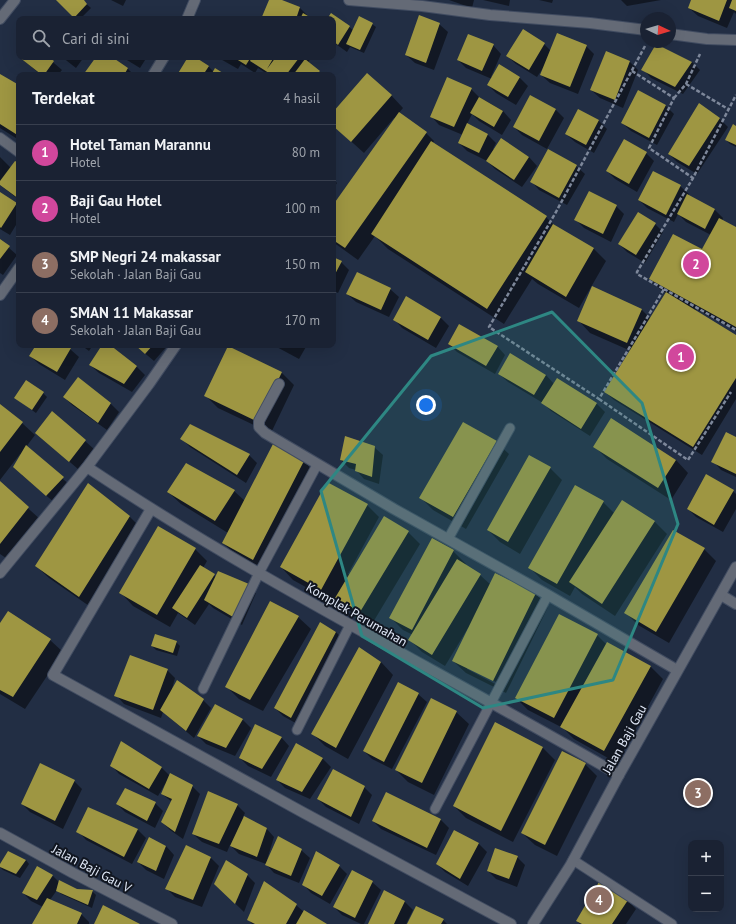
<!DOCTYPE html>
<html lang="id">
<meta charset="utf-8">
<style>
:root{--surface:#1a2233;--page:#272f3f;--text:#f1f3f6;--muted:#9fa4ac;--line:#383f4e;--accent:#b45309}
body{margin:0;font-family:"PT Sans",sans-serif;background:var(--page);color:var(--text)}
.controls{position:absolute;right:12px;bottom:12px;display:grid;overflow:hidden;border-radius:8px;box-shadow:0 4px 16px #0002}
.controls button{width:36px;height:36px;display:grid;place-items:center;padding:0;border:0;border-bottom:1px solid var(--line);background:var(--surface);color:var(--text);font:20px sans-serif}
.compass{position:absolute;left:640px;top:12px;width:36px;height:36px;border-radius:50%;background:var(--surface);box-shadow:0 4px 16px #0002;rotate:94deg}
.you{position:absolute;left:426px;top:405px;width:14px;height:14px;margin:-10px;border:3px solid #fff;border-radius:50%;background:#1a73e8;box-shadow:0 0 0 6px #1a73e833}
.badge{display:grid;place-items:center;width:26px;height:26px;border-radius:50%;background:var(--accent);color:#fff;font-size:13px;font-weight:700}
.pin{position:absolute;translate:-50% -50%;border:2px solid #fff;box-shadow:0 1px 4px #0006}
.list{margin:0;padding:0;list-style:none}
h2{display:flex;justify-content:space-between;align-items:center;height:52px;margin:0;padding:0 16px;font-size:17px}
h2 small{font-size:13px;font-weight:400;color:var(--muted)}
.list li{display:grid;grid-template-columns:26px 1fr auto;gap:12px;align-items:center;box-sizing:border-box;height:56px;padding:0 16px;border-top:1px solid var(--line)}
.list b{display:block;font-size:15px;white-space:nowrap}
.list p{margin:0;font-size:13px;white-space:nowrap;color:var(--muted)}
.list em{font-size:13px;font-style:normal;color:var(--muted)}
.icon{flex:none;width:22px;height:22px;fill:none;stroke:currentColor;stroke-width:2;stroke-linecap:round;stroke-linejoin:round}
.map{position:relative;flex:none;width:736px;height:924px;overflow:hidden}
.search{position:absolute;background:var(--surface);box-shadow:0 4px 16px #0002;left:16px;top:16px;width:320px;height:44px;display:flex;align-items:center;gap:10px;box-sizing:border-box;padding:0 14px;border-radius:8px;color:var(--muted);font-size:15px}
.panel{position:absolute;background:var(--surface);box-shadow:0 4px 16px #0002;left:16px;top:72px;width:320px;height:276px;border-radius:8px}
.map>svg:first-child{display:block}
.shadow{fill:#0007;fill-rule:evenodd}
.building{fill:#9e9642}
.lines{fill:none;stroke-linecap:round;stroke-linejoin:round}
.service-casing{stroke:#414c61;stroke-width:11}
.minor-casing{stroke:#414c61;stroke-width:12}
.tertiary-casing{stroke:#414c61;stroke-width:12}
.path{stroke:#7d879a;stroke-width:2.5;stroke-dasharray:4 2;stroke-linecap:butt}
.service{stroke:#646a76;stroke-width:9}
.minor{stroke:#646a76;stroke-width:10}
.tertiary{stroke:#646a76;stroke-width:10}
.marked{fill:#2e8783;fill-opacity:0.2;stroke:#2e8783;stroke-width:3;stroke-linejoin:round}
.labels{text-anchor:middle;stroke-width:4;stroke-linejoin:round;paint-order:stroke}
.street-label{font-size:13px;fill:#e1e9f8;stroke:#111620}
</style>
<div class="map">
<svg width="736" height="924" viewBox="0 0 736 924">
<rect width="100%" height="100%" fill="#222e44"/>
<path class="shadow" d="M57 0H82L91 8 80 19H77Z
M111 0H126L123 6Z
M270 0H279L300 8 311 19H263Z
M449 0H474L472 8Z
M483 0H510L509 6Z
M539 0H553L552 3Z
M621 0H661L627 6Z
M692 0H736V14L734 12 727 28 698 16 689 8Z
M332 14 353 30 372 24 376 27 364 53 350 47 347 52 333 42V19H328Z
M50 16 55 19H47Z
M439 24 448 32 434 70 415 63 406 55Z
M544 44 551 51 586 46 594 54 578 94 550 83 541 75 544 69 543 68 537 77 516 64 507 56Z
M493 45 501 54 491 77H519L528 86 516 105 496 93 488 85 492 79 466 68 458 60Z
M606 52 630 62 638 70 623 108 600 98 591 90Z
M20 57H47L62 70 58 75H41Z
M62 57H84L76 68Z
M86 57H93L91 60Z
M97 57H110L128 69 134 75H85Z
M122 57H147L140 68Z
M189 57H193L209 67 214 72 224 75H178Z
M217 57H311L308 63 322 75H269L258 68 255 73 241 64 238 69Z
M692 62 700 70 683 94 651 78 643 69Z
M0 75 19 87V140L0 128Z
M471 89 479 97 503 111 511 120 502 135 479 121 472 114 467 124 488 135 496 143 493 149 529 157 537 166 522 187 495 169 487 161 467 151 459 143 463 135 439 125 431 116Z
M391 95 403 108 399 113 426 133 434 141 433 143 546 217 556 227 594 249 606 261 579 308 538 284 532 279 504 324 388 249 375 236 358 260 333 242V207L396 119 394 118 364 153 333 125V113Z
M530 97 556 110 564 118 547 149 522 135 514 127Z
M665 105 674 114 657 145 631 131 622 123Z
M579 110 599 121 607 129 594 153 575 142 566 134Z
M719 118 728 127 697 174 677 162 669 154Z
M736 127V147L730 144 726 140Z
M646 153 654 161 637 192 615 179 607 171Z
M0 157 11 168 19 165V200L0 185Z
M576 166 585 174 567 205 539 190 531 181Z
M333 179 337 183 333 189Z
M680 186 689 194 688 196 715 210 723 218 722 221 736 228V331L696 309 695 311 736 336V399L702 455 614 400 605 392 631 351 590 333 578 320 642 310 651 319 666 293 662 291 650 279 702 251 711 235 686 222 678 214 674 222 647 208 639 200Z
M0 193 19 207V220L10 235 0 229Z
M616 206 624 214 611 242 584 228 576 220Z
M655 224 663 232 645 263 627 252 619 244Z
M0 240 17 255 3 275 0 273Z
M333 258 341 262 349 270 338 293 333 290Z
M390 289 399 297 389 317 356 302 347 294Z
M407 298 441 318 449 326 436 348 402 328 394 319Z
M449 344 497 346 505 355 495 374 457 352Z
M37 345H64L70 349 79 357 65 380 39 364 30 356Z
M81 345H93L89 351Z
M103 345H108L136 366 145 375 132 392 99 373 90 365Z
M135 345H168L154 361Z
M273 345H307L299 359Z
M229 347 282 373 294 385 271 433 218 408 205 395Z
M499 374 546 375 554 384 557 379 597 404 605 412 590 436 551 411 543 403 508 382Z
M78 378 111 404 119 412 107 430 72 405 64 397Z
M43 393 47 397 36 413 15 398Z
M0 405 22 423 35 435 26 447 71 486 55 503 22 475 21 455 20 454 0 480Z
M52 412 94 449 78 469 36 433Z
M464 423 496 442 509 454 466 529 433 510 421 498Z
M736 438V477L721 470 713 461Z
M182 439 249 455 257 463 246 483 190 447Z
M374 447 383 455 379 484 364 479 356 470 349 468 341 460Z
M595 447 676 460 688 473 671 500 607 459Z
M304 461 316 474 266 571 236 555 223 543 228 533 181 504 168 492 234 491 245 501Z
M550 468 562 480 520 554 500 542 488 530Z
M0 483 41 520 9 560 0 554Z
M733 491 736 494V509L723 532 696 517 688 509Z
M622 501 655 522 667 534 615 616 582 594 575 587 570 596 542 580 530 568 603 502 614 513Z
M367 505 379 517 348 574 350 575 408 532 420 544 372 624 348 610 336 597 333 602 293 580 281 567Z
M129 516 142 529 92 608 49 578 36 566Z
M432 540 453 551 466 564 465 565 480 575 491 585 496 575 536 594 548 607 506 693 466 673 453 661 469 629 468 628 445 666 422 652 410 640 413 635 403 630 391 618ZM467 667 498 683 497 685 467 669Z
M195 549 207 561 203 568 216 577 248 585 256 593 242 625 213 608 209 604 195 625 178 613 170 627 133 606 121 593Z
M704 549 716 561 669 643 638 625 626 613Z
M271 603 298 617 311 629 263 711 239 699 227 687Z
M8 612 50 640 63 652 25 709 0 694V625Z
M320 624 336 632 344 641 299 725 283 716 275 708Z
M597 635 607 645 608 643 651 667 663 679 617 763 574 739 563 728 528 710 516 698Z
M176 642 180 646 177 656 156 650 152 646Z
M381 662 393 675 348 759 325 746 313 734Z
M167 670 175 678 172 689 203 700 211 708 194 738 163 712 161 718 124 704 116 695Z
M418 694 427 702 392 769 372 759 364 751Z
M431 699 456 712 469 724 434 795 408 782 396 770Z
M215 705 243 720 251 728 235 756 206 744 198 736Z
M496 724 543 748 555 760 513 842 466 818 454 806Z
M281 737 289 746 271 777 248 766 240 758Z
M121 743 162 768 170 776 192 786 200 794 183 839 170 830 162 822 172 802 162 794 166 785 165 784 158 796 119 774 111 765Z
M296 744 323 759 331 767 310 799 285 788 277 780Z
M585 764 597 776 557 856 535 845 522 833Z
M74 781 82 789 63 829 30 812 22 804Z
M364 787 372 795 359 824 326 807 318 799Z
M155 803 163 811 155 828 125 812 117 804Z
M237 805 245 813 243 817 266 828 274 837 267 860 301 850 310 858 299 883 274 873 266 864 239 854 230 845 227 852 202 842 193 834Z
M89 808 138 830 146 838 132 864 86 840 78 831Z
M441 820 449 828 436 855 381 829 373 821Z
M454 832 479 844 487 852 468 886 445 872 437 864Z
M166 846 174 855 164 879 146 870 138 862Z
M186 847 211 858 219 866 202 907 175 897 167 889Z
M517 857 525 865 517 887 496 879 488 871Z
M26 860 29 864 20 878 3 870 0 867Z
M339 866 347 874 330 904 311 893 303 884Z
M247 875 255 883 244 912 215 884Z
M53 876 60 883 76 890 92 891 96 895 92 908 61 894 57 890 50 900 81 914 89 922V924H33L43 907 31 901 23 893Z
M372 882 381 890 364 924H361L342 915 334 907Z
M599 883 628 901 636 909 626 924H580L577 921Z
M404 901 413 910 406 924H370Z
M296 905 304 912 325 924H252L248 919Z
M443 920 447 924H408Z"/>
<path class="building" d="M56 0H84L87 4 74 18Z
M269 0H282L300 7 296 19H261Z
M691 0H727L719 21 688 8Z
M732 0H736V11L729 8Z
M303 13 313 19H300Z
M331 13 350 26 338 45 333 41V19H327Z
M419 15 440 23 426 63 405 55Z
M359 16 373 23 360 50 346 44Z
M523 29 545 43 529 70 506 56Z
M557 33 587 45 570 87 540 75Z
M468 34 494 44 482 71 457 60Z
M656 44 692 62 675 87 641 70Z
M606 51 630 61 615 100 590 90Z
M19 57H49L54 61 44 75H42Z
M96 57H112L128 68 124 75H83Z
M188 57H195L209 66 203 75H177Z
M233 57H251L246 65Z
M252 57H274L267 69 276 57 299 58 286 75H272L250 61Z
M305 59 320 71 316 75H293Z
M499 64 520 77 508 97 487 85Z
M215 68 226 75H211Z
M367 73 392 95 351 142 333 126V112Z
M0 74 19 85V136L0 124Z
M447 77 472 88 454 127 430 117Z
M638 90 666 105 649 138 621 123Z
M530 95 556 109 539 141 513 127Z
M479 97 503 111 494 127 470 113Z
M699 103 720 118 689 166 668 154Z
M578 109 599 120 586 145 565 134Z
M399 112 427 132 345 248 333 240V205Z
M467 123 488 134 479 153 458 143Z
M733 124 736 126V145L725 140Z
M501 138 529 157 514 180 486 161Z
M624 139 647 152 629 184 606 171Z
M431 141 547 216 487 309 371 234Z
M548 149 577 165 559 198 530 182Z
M15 161 19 163V199L0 185V181Z
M653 171 681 185 666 215 638 200Z
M589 191 617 205 603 234 574 220Z
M0 192 17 203 1 228 0 227Z
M687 194 715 209 705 229 677 214Z
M638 212 656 223 636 255 618 244Z
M719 218 736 227V327L649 279 673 234 702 249Z
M553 224 594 248 566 297 525 272Z
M0 239 10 246 0 259Z
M333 257 342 261 333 278Z
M357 272 391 288 381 310 346 294Z
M592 286 642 309 627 343 577 321Z
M666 292 736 335V378L693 447 604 392Z
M406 296 441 317 428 340 393 320Z
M459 324 498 346 486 366 448 344Z
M36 345H66L71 348 57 372 29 356Z
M102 345H110L137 366 124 384 89 365Z
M135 345H153L145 354Z
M228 346 282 372 258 422 204 396Z
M510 353 546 375 534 395 498 374Z
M78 377 111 403 98 423 63 397Z
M557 378 597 403 581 429 541 403Z
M26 380 44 392 32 410 14 398Z
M0 404 23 422 0 452Z
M52 411 86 440 69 462 35 433Z
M611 418 676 460 658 488 593 447Z
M463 422 497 441 453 517 419 498Z
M190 424 250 454 237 475 180 439Z
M726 432 736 437V474L711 462Z
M345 436 375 446 372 477 355 471 356 464 340 460Z
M273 444 304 461 253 560 222 543Z
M26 445 64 477 46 496 13 467Z
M529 455 551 467 508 542 487 530Z
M186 463 235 490 215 521 167 492Z
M706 474 734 490 714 525 687 509Z
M0 481 29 507 0 544Z
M327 482 368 504 321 590 280 567Z
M88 483 130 516 79 597 35 566Z
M575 485 604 501 557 584 528 568Z
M622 500 655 521 602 604 569 582Z
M384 516 409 531 360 612 335 598Z
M158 526 196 548 157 615 119 593Z
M673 530 705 548 656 632 624 613Z
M432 538 454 550 412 630 389 618Z
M457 559 481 574 432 655 408 640Z
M200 565 215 574 187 618 172 608Z
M218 571 249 584 233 617 204 600Z
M495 573 536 593 493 681 452 661Z
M270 601 299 616 250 700 225 687Z
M8 611 51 639 13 697 0 690V623Z
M559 614 598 634 554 718 515 698Z
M320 622 336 632 291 718 274 708Z
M155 634 177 641 173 653 151 646Z
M607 642 651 666 604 751 560 727Z
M359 647 381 662 336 748 311 734Z
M130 655 168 669 153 710 114 696Z
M177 680 204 699 186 731 160 710Z
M398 682 419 693 384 762 363 751Z
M431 698 457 711 422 783 395 770Z
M215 704 243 719 226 748 197 736Z
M495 722 543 747 501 831 453 806Z
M255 724 282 737 262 769 239 758Z
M121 741 162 767 149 789 110 766Z
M296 743 323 758 302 792 276 780Z
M562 751 586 763 545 845 521 833Z
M40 763 75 780 55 821 21 804Z
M333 769 365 786 351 817 317 799Z
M170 773 193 785 175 832 161 822 172 799 161 794Z
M125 788 156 802 147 821 116 804Z
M208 791 238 804 219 844 192 834Z
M386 792 441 819 427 848 372 821Z
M88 807 138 829 124 857 76 832Z
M244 816 267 828 257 857 230 846Z
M454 830 479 843 460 879 436 864Z
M278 836 302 849 291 876 265 865Z
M149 837 166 846 156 871 137 862Z
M186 845 211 857 193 900 165 889Z
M495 848 518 856 509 879 487 871Z
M8 851 26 860 16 874 0 867V864Z
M316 851 340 865 322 896 302 885Z
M226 860 248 874 235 904 214 884Z
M37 866 53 875 37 900 22 893Z
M352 870 373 881 355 918 333 907Z
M59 880 77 889 93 890 88 905 56 891Z
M264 881 297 904 286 924H255L247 920Z
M599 882 628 900 612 924H582L576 921Z
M384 890 405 901 394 924H368Z
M47 898 82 913 77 924H32Z
M103 905 140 924H94Z
M416 906 444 919 441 924H407Z
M304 910 327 924H296Z"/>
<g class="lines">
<defs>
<path id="service" d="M448 539 510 428
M203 689 259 573 317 465
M297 730 350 625
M435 809 548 595
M573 860 672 924"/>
<path id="minor" d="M349 0 422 6 490 15 590 23 646 30
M0 19 15 0
M187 19 195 0
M670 34 707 39 736 40
M153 75 164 57
M0 138 19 152
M0 295 19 268
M279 384 259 421V427L265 433 394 509 548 595 677 670
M87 467C258 581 442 672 619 775
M151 509 53 675 304 813 511 924
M0 573 87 467 149 384 176 345
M721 595 736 604
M0 833 73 873 172 924"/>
<path id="tertiary" d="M533 924 570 866 619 775 736 567"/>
</defs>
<use href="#service" class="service-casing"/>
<use href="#minor" class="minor-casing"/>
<use href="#tertiary" class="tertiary-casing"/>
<path class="path" d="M645 46 556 212 489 327 599 399 664 289 637 274V272L693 178 736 95
M632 71 674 98 649 148 693 178
M686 84 728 109
M674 98 686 84 700 54
M664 289 736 330
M599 399 688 460 731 392"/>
<use href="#service" class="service"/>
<use href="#minor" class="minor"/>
<use href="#tertiary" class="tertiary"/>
</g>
<path class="marked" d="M552 312 642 403 678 524 613 680 483 708 362 636 321 491 431 356Z"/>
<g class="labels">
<g class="street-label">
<text transform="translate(357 614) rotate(30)" y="5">Komplek Perumahan</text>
<text transform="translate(624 739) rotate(-61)" y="5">Jalan Baji Gau</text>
<text transform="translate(92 868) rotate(28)" y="5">Jalan Baji Gau V</text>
</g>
</g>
</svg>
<div class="controls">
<button>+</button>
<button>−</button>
</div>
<svg class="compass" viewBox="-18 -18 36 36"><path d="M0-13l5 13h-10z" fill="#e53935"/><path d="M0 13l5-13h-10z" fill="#9fa4ac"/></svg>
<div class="you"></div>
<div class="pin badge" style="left:681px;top:357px;background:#d1479c">1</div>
<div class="pin badge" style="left:696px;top:264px;background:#d1479c">2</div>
<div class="pin badge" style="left:698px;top:793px;background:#8d6e63">3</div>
<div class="pin badge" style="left:599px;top:900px;background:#8d6e63">4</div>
<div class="search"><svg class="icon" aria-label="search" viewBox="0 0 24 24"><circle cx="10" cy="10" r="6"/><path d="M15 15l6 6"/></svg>Cari di sini</div>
<section class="panel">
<h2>Terdekat<small>4 hasil</small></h2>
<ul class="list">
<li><span class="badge" style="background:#d1479c">1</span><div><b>Hotel Taman Marannu</b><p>Hotel</p></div><em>80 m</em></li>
<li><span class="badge" style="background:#d1479c">2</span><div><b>Baji Gau Hotel</b><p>Hotel</p></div><em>100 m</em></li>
<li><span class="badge" style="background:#8d6e63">3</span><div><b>SMP Negri 24 makassar</b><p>Sekolah · Jalan Baji Gau</p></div><em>150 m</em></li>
<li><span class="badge" style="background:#8d6e63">4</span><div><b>SMAN 11 Makassar</b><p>Sekolah · Jalan Baji Gau</p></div><em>170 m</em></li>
</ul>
</section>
</div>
